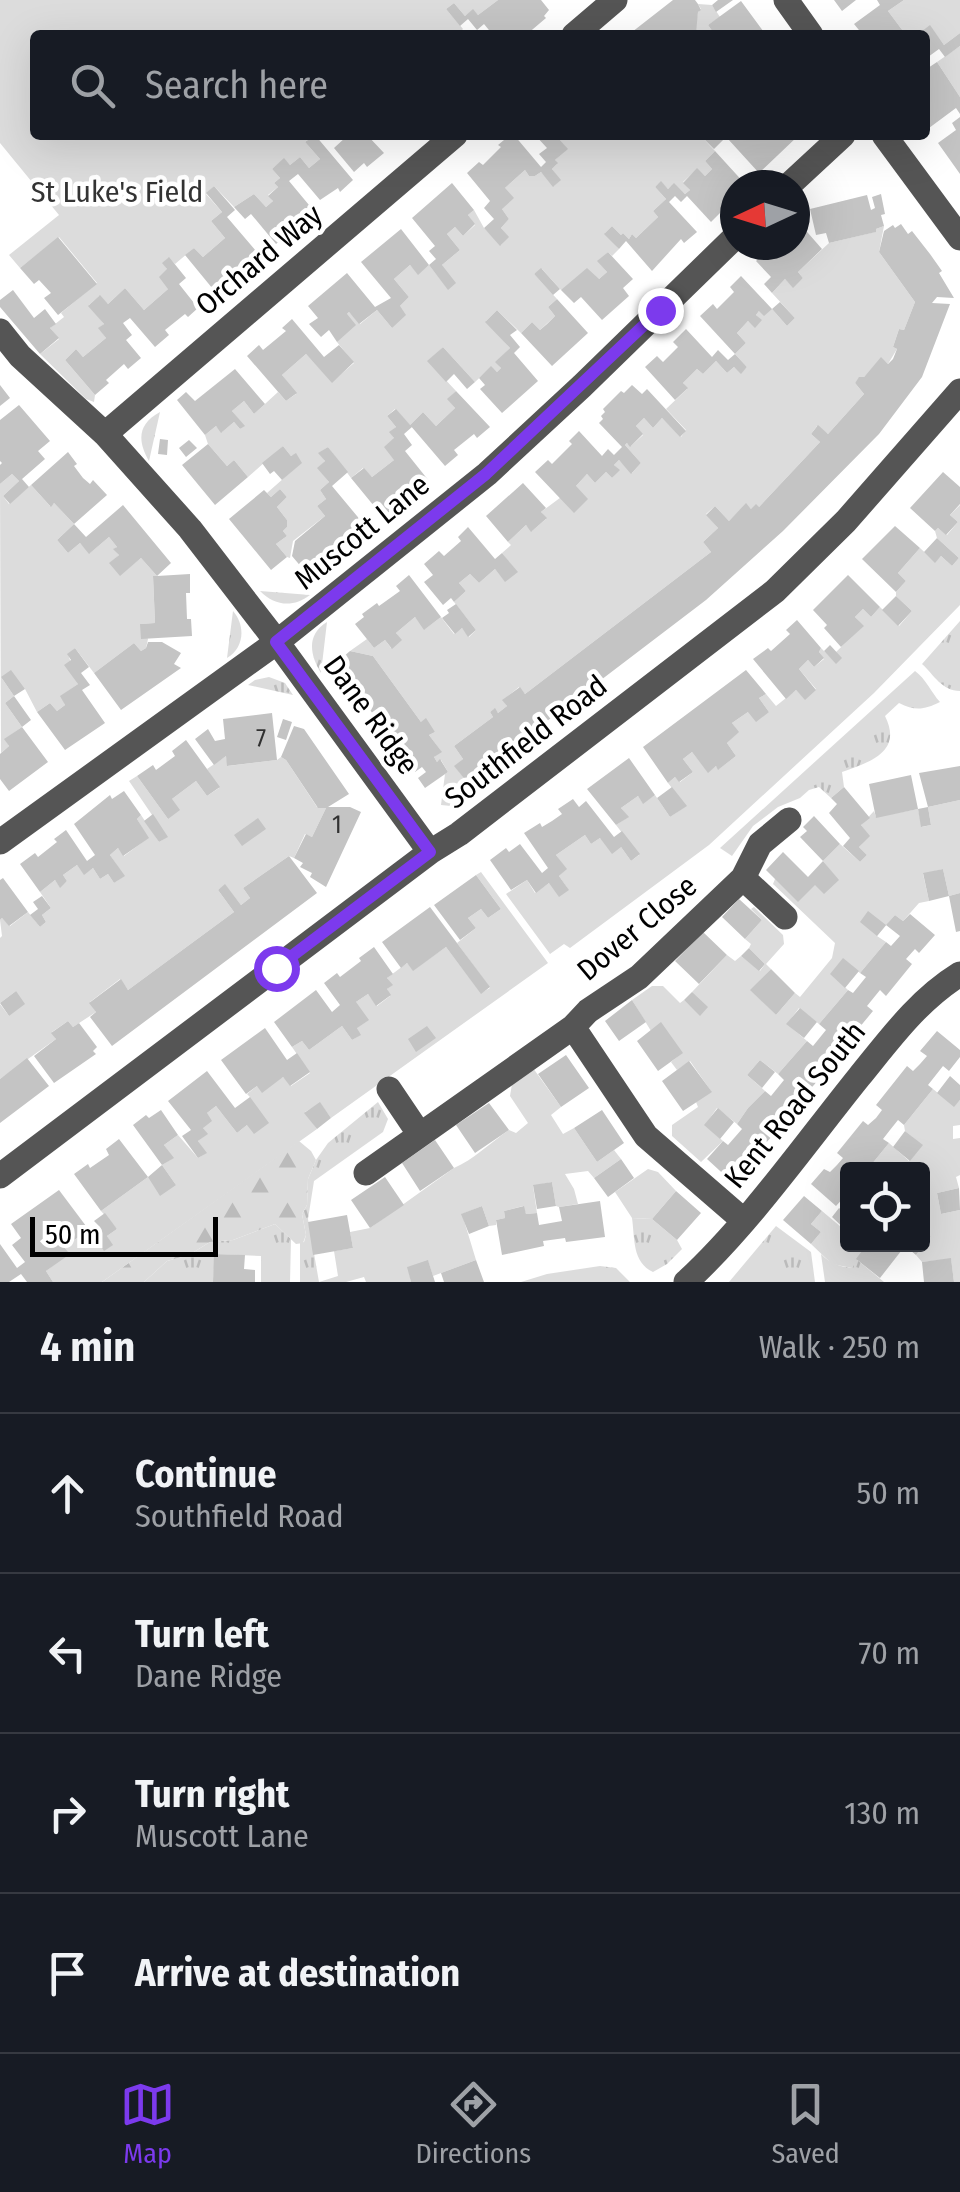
<!DOCTYPE html>
<meta charset="utf-8">
<style>
:root{--surface:#171b24;--page:#242831;--text:#f1f3f6;--muted:#9ea1a6;--line:#363941;--accent:#7c3aed}
body{margin:0;font-family:"Fira Sans Condensed",sans-serif;background:var(--page);color:var(--text)}
.controls{position:absolute;right:30px;bottom:30px;display:grid;overflow:hidden;border-radius:10px;box-shadow:0 10px 40px #0002}
.controls button{width:90px;height:90px;display:grid;place-items:center;padding:0;border:0;border-bottom:2px solid var(--line);background:var(--surface);color:var(--text);font:50px sans-serif}
.compass{position:absolute;left:720px;top:170px;width:90px;height:90px;border-radius:50%;background:var(--surface);box-shadow:0 10px 40px #0002;rotate:266deg}
.scale{position:absolute;left:30px;bottom:25px;width:188px;box-sizing:border-box;padding-left:10px;border:5px solid #000;border-top:0;font-size:28px;line-height:35px;white-space:nowrap;color:#000;-webkit-text-stroke:8px #fff;paint-order:stroke}
.stop{position:absolute;width:30px;height:30px;margin:-22px;border:8px solid #7c3aed;border-radius:50%;background:#fff}
.stop.end{background:#7c3aed;border-color:#fff;box-shadow:0 2px 10px #0008}
.list{margin:0;padding:0;list-style:none}
h2{display:flex;justify-content:space-between;align-items:center;height:130px;margin:0;padding:0 40px;font-size:42px}
h2 small{font-size:32px;font-weight:400;color:var(--muted)}
.list li{display:grid;grid-template-columns:65px 1fr auto;gap:30px;align-items:center;box-sizing:border-box;height:160px;padding:0 40px;border-top:2px solid var(--line)}
.list b{display:block;font-size:38px;white-space:nowrap}
.list p{margin:0;font-size:32px;white-space:nowrap;color:var(--muted)}
.list em{font-size:32px;font-style:normal;color:var(--muted)}
.icon{flex:none;width:55px;height:55px;fill:none;stroke:currentColor;stroke-width:2;stroke-linecap:round;stroke-linejoin:round}
.map{position:relative;flex:none;width:960px;height:1282px;overflow:hidden}
.search{position:absolute;background:var(--surface);box-shadow:0 10px 40px #0002;left:30px;right:30px;top:30px;height:110px;display:flex;align-items:center;gap:25px;box-sizing:border-box;padding:0 35px;border-radius:10px;color:var(--muted);font-size:38px}
.sheet{height:770px;background:var(--surface)}
nav{display:flex;justify-content:space-around;align-items:center;box-sizing:border-box;height:140px;border-top:2px solid var(--line);background:var(--surface);font-size:28px;color:var(--muted)}
nav a{display:grid;justify-items:center;gap:5px}
nav .on{color:var(--accent)}
.map>svg:first-child{display:block}
.grass{fill:url(#grass-tufts)}
.forest{fill:url(#forest-firs)}
.green{fill:#dcdcdc}
.building{fill:#c4c4c4}
.lines{fill:none;stroke-linecap:round;stroke-linejoin:round}
.minor{stroke:#555;stroke-width:25}
.route{stroke:#7c3aed;stroke-width:12}
.labels{text-anchor:middle;stroke-width:9;stroke-linejoin:round;paint-order:stroke}
.number-label{font-size:25px;fill:#313131}
.park-label{font-size:30px;fill:#333;stroke:#fff}
.street-label{font-size:30px;fill:#000;stroke:#fff}
</style>
<div class="map">
<svg width="960" height="1282" viewBox="0 0 960 1282">
<defs>
<pattern id="grass-tufts" width="24" height="20" patternUnits="userSpaceOnUse" patternTransform="scale(2.5)"><rect width="24" height="20" fill="#dcdcdc"/><path d="M3 7l-1-3M5 7V3M7 7l1-3M15 17l-1-3M17 17v-4M19 17l1-3" fill="none" stroke="#bbb"/></pattern>
<pattern id="forest-firs" width="22" height="20" patternUnits="userSpaceOnUse" patternTransform="scale(2.5)"><rect width="22" height="20" fill="#dcdcdc"/><path d="M5 1l3.5 6h-7zM16 11l3.5 6h-7z" fill="#bbb"/></pattern>
</defs>
<rect width="100%" height="100%" fill="#fff"/>
<path class="grass" d="M160 412 149 461C137 440 138 424 160 412Z
M260 591 310 595C293 608 275 606 260 591Z
M233 611C246 626 244 648 227 658Z
M960 621V691C942 691 934 675 922 664Z
M327 622 321 673C310 655 306 635 327 622Z
M915 671C926 679 931 692 940 702 924 710 915 711 899 703L885 716C903 752 870 762 842 772L844 787 831 798 819 787 809 790 800 798 778 807 753 826 732 856 720 848Z
M269 677 285 683 293 695 248 685 255 680Z
M378 1102 388 1119 383 1132 314 1181 308 1219 319 1282H300V1243L304 1242 306 1235 302 1214 307 1205 308 1179 316 1160 328 1143Z
M632 1218 652 1219 677 1240 682 1249 667 1264 653 1272C632 1262 635 1239 632 1218Z
M275 1224 291 1239 290 1282H261V1256L215 1254 213 1282H144L167 1261 189 1255 210 1242 233 1240Z
M776 1226 811 1252 815 1282H729Z
M821 1254C831 1264 838 1266 852 1268L856 1259 884 1282H825Z
M600 1266 616 1268 630 1282H521L547 1274Z"/>
<path class="forest" d="M299 1141 311 1151 316 1160 308 1179 307 1205 302 1214 306 1235 303 1243 296 1244 275 1224 233 1240 210 1242 189 1255 167 1261 144 1282H102Z"/>
<path class="green" d="M0 0H498L478 15 473 10 465 16 454 3 446 9 463 29 457 35H35V135H314L305 142 320 159 309 168 300 157 290 165 284 159 272 169 280 178 274 183 278 187 268 195 273 201 266 207 254 194 234 207 214 186 206 194 222 212 211 221 225 238 203 257 194 248 175 264 168 258 163 263 167 269 168 289 144 310 125 288 108 304 99 296 89 305 104 324 99 328 106 338 83 357 76 349 65 360 95 395 94 402 86 399 40 354 59 339 50 328 64 317 61 313 97 283 59 237 20 268 9 255 59 215 0 143Z
M904 0H960V33L944 45 930 26 917 35H906L888 11Z
M698 4 712 5 720 17 708 25 715 35H694L698 12 701 9Z
M960 46V97L937 62Z
M564 135H700L715 151 705 161 712 169 705 176 697 169 683 182 690 190 685 194 674 184 668 189 661 182 655 187 666 199 653 211 658 217 636 238 632 234 629 239 623 233 621 235 612 226 605 233 619 249 612 256 608 252 598 261 607 272 599 279 561 290 542 269 534 274 557 299 548 307 555 316 540 330 532 322 521 333 497 310 486 321 510 348 496 362 501 368 497 372 491 367 475 382 443 347 428 361 456 391 448 399 455 408 436 426 423 412 410 425 395 409 387 416 396 427 390 432 394 438V460L372 477 363 468 351 478 328 447 319 453 325 461 318 468 329 482 320 490 326 499 317 506 325 516 293 541 290 558 287 557 276 544 287 536 283 531 287 527V520L277 507 287 497 280 489 271 497 267 493 301 463 296 454 291 456 283 446 248 477 234 460 227 466 208 444 205 435 216 426 222 432 234 422 240 429 244 426 232 411 244 401 254 414 278 392 286 401 296 394 282 375 306 354 332 382 354 363 337 342 347 314 349 312 360 324 377 310 392 328 400 306 409 297 394 279 410 265 418 274 429 265 448 289 442 265 460 250 447 234 455 227 463 236 475 225 468 215 474 210 484 228 501 245 508 237 501 228 509 219 502 209 505 188 525 170 529 176H535L541 172 554 186 560 180 552 169 557 164 555 160 567 149 559 139Z
M884 226 879 252 915 302 904 330 899 329 893 347 897 349 888 364 881 358 864 377 859 378 855 383 864 394 828 434 817 426 811 434 820 442 759 507 751 509 746 504 729 521 715 506 706 514 718 528 703 542 711 552 525 694 519 687 503 700 507 706 498 713 494 709 490 712 493 717 454 746 463 759 455 766 467 782 461 807 441 805 445 774 448 772 441 760 437 762 434 757 441 751 429 735 435 732 421 722 373 656 350 651 367 639 374 648 385 640 391 648 401 640 396 633 415 617 425 629 441 617 454 634 462 628 469 637 476 630 454 602 466 591 459 583 470 574 479 583 495 569 505 581 517 572 502 553 511 545 508 542 526 525 532 531 546 519 541 512 576 486 587 474 595 483 606 472 612 478 619 470 614 465 619 460 632 473 641 463 625 445 627 443 631 446 643 435 636 426 644 418 653 428 662 418 681 437 686 430 666 409 687 389 683 383 697 369 703 374 716 361 727 373 734 367 741 373 747 367 735 354 746 343 737 333 748 321 755 327 761 320 756 315 759 311 772 309 787 326 795 318 772 293 785 279 793 287 803 278 798 272 829 243 875 232 876 229Z
M12 474 19 481 3 496 9 504 31 485 50 506 54 503 74 524 57 540 68 553 80 543 90 553 109 537 117 547 114 549 119 555 110 563 120 575 141 558 157 576 153 577 155 623 140 624 148 639 146 648 141 651 134 643 94 673 75 648 68 654 78 684 61 696 65 705 57 711 50 703 37 712 25 689 1 677 14 696 5 703 22 727 5 739 9 746 1 753 0 484Z
M960 505V605L874 693 709 845 570 948 564 944 550 954 506 894 527 880 535 893 549 883 568 889 559 876 566 869 556 855 585 835 591 844 600 838 621 847 631 861 639 855 616 825 628 817 621 808 638 796 643 803 655 795 670 817 686 806 668 783 675 777 680 782 693 772 683 759 692 752 708 772 716 766 719 769 736 756 727 743 738 732 732 723 748 712H769L759 698 766 694 776 706 796 690 805 699 816 689 799 669 808 660 814 667 824 659 819 652 821 648 836 663V652L863 626 855 617 863 609 871 617 880 607 899 626 912 611 896 596V592L906 581 898 573 920 548 935 562 941 556 952 566 959 558 937 538 935 531 938 528 947 535 958 522 950 515Z
M226 756 228 766 277 760 281 757 286 760 317 807 326 808 312 837 305 834 294 858 289 856 243 888 250 898 241 905 225 885 218 890 234 912 128 990 120 979 90 1002 96 1012 73 1027 68 1021 52 1032 56 1039 0 1079V1004L9 1016 16 991 0 1003V938L2 936 0 920 2 918 10 926 28 912 40 927 46 922 42 915 51 908 40 892 55 880 60 887 67 881 63 875 77 865 84 874 93 868 100 879 108 874 114 883 124 876 110 855 118 848 124 856 148 838 137 819 141 815 159 842 167 837 129 781 137 776 168 819 172 799 196 781 207 796 219 788 207 769Z
M960 800V893L949 896 943 869 923 874 929 901 919 903 903 921 895 915 877 936 886 942 860 973 843 959 831 974 848 990 819 1024 799 1008 787 1024 807 1041 778 1074 760 1060 747 1075 765 1091 748 1108 737 1124 717 1108 705 1125 723 1141 701 1162 672 1136V1125L698 1107 696 1102 711 1091 690 1061 677 1070 671 1062 682 1053 651 1031 632 1000 652 986H663L680 1003 684 1000 700 1015 692 992 727 955 735 961 741 956 760 971 765 964 749 948 751 944 745 939 762 920 751 909 754 907 783 935 784 944 766 964 771 969 751 990 776 1015 795 993 800 997 832 958 835 943 773 884 775 879 815 885 838 880 823 861 840 844 860 862 867 855 859 847 869 836 861 825 874 811 876 817 918 809 922 827 931 825 928 807Z
M481 872 548 963 331 1118 320 1103 305 1112 317 1129 102 1282H53L46 1271 69 1253 64 1247 89 1230 104 1250 112 1245 107 1236 117 1229 101 1211 148 1177 176 1185 162 1165 173 1158 164 1145 178 1135 198 1158 206 1153 198 1141 207 1134 203 1128 207 1113 216 1106 237 1133 247 1125 250 1097 247 1094 257 1086 283 1077 291 1086 310 1073 292 1047 302 1041 309 1050 342 1026 352 1040 360 1035 357 1028 356 1002 368 994 377 1006 390 996 387 989 392 985 387 978 407 963 413 970 446 947 481 993 490 988 457 943 476 928 468 918 481 909 488 918 501 909 476 875Z
M533 1068 561 1107 551 1115 563 1134 574 1128 597 1162 614 1150 621 1159 594 1178 588 1171 565 1174 574 1189 578 1204 559 1207 556 1206 552 1182 533 1186 537 1213 526 1214 523 1206 504 1211 505 1218 496 1220V1225L489 1226 482 1206 462 1214 476 1260 433 1276 428 1261 408 1267 411 1282H366L364 1277 346 1282H319L338 1276 334 1251 353 1248 350 1232 370 1228 454 1168C473 1160 491 1142 509 1130L516 1133 528 1123 510 1096 512 1084Z
M933 1089 954 1106 960 1100V1125L953 1126V1139L960 1138V1175L956 1177 959 1188 937 1193 941 1214 960 1210V1282H954L951 1259 922 1262 916 1255 931 1236 923 1229 922 1170H867L889 1143 909 1161 922 1145 905 1131 904 1125Z
M648 1169 658 1172 676 1191 652 1219 632 1218 615 1192Z
M822 1211 847 1232 848 1244 867 1245 852 1268 832 1264 811 1244 821 1232 811 1224Z"/>
<path class="building" d="M498 0H541L549 10 544 16 546 18 526 35H493L484 24 477 30 468 19 460 26 446 9 454 3 465 16 473 9 478 15Z
M673 0H695L698 4 701 10 698 12 696 33 694 35H634L632 32Z
M718 0H733L716 12 712 5Z
M834 0H856L842 11Z
M877 0H904L888 11 906 35H863L854 24 880 5Z
M741 1 766 35H725L722 31 715 35 708 25Z
M930 25 944 45 960 33V46L945 57 939 49 928 57 925 53V35H917Z
M937 62 960 97V114L956 108 929 128 925 124V70Z
M960 117V174L938 143 956 130 952 123Z
M315 135 353 180 340 192 338 188 320 200 298 174 289 181 314 211 276 244 251 214 245 219 234 207 254 194 266 207 273 201 268 196 278 187 274 183 280 178 272 169 284 158 290 165 300 157 309 168 320 159 305 142Z
M345 135H367L384 153 367 167 364 163 354 172 334 148 346 137Z
M510 135H514L541 167 546 162 539 154 547 148 535 135H564L559 139 568 149 555 160 558 163 552 169 561 180 553 187 541 172 535 176H529L525 170 505 188 514 198 502 209 509 219 501 228 509 237 500 246 484 228 494 219 484 208 490 201 467 173 479 162 483 165 501 147 498 145Z
M700 135H728L714 149Z
M732 135H799L759 173 728 139Z
M715 151 746 185H735V198L711 222 687 196 681 202 675 196 669 202 697 232 684 243 681 239 652 271 626 241 619 249 604 234 612 226 621 235 623 233 629 239 632 234 636 238 658 217 653 211 666 199 655 187 661 181 668 189 674 183 685 194 690 190 683 183 697 168 705 176 712 169 705 161Z
M452 183 474 210 468 215 475 224 463 236 455 227 447 234 460 250 442 265 456 283 448 290 429 265 436 259 429 251 435 246 412 218Z
M214 186 235 210 227 217 261 257 249 267 245 263 226 280 229 284 217 294 185 255 194 248 203 257 225 238 211 221 222 212 206 193Z
M881 194 885 214 881 215 884 226 876 229V232L829 243 826 233 816 235 810 209 867 195 871 210 875 208 872 197Z
M901 224 908 234 912 231 930 254 942 271 939 273 954 298 937 297 932 303 950 304 922 377 879 434 783 531 706 600 467 782 454 766 463 759 454 746 493 717 490 712 495 708 498 713 507 706 502 700 520 687 525 694 711 552 703 542 718 528 706 515 715 506 729 521 746 503 751 509 756 504 759 507 820 442 811 434 818 425 828 434 864 394 855 383 859 377H864L881 357 888 364 893 359 897 349 893 347 899 329 904 330 915 302 879 252 884 231 893 225 895 228Z
M801 225 822 249 798 272 803 278 793 288 785 279 772 293 764 284 771 277 756 261 773 245H795V230Z
M401 229 429 265 418 275 410 265 394 279 409 297 400 306 406 315 392 328 377 310 359 324 349 312 347 314 356 325 337 342 329 330 321 337 309 324 318 318 308 306 347 273 375 307 391 298 361 262Z
M58 237 97 284 58 315 44 298 51 293 39 280 34 284 20 268Z
M608 252 633 279 623 288 629 296 602 320 581 297 574 303 561 290 587 268 599 279 607 272 597 261Z
M169 257 186 278 179 284 198 308 188 317 185 314 165 330 169 335 155 347 130 318 123 323 132 335 126 340 141 358 128 369 124 364 106 380 109 383 95 395 65 360 76 349 83 357 106 338 98 328 104 324 88 306 100 295 108 304 125 288 144 310 168 289 159 277 167 269 162 263Z
M541 268 560 289 553 295 534 274Z
M741 276 772 309 764 316 759 311 756 315 762 320 755 328 748 321 737 333 746 343 735 354 700 316 713 304 717 309 734 292 730 287Z
M13 290 34 318 45 309 56 324 50 328 59 338 40 354 0 307V300Z
M557 299 588 333 552 366 521 333 532 322 540 330 547 324 555 316 548 307Z
M780 302 795 318 787 326 772 309Z
M497 310 517 330 510 335 520 347 514 353 538 381 502 413 480 389 485 385 479 378 491 366 497 372 501 368 495 362 510 348 485 322Z
M292 319 324 357 339 345 354 362 332 383 306 354 282 375 297 393 286 401 247 356 259 345 263 350 286 331 282 328Z
M686 329 712 357 718 350 728 360 735 354 747 367 741 374 734 367 727 373 716 361 703 374 697 369 683 383 688 388 675 400 645 367 657 356 663 362 678 347 673 342Z
M443 347 475 382 467 389 454 374 446 382 427 361Z
M235 369 265 404 254 414 244 401 232 411 245 426 240 429 234 422 221 433 216 426 205 435 177 400 186 392 195 401Z
M0 385 10 398 0 406Z
M632 385 642 394 647 389 686 431 680 437 662 418 653 428 644 418 636 426 643 434 630 447 627 443 625 445 641 463 631 474 619 460 614 465 620 470 612 478 606 472 595 483 587 474 576 486 588 499 574 513 535 472 548 460 552 464 572 444 569 441 579 431 602 456 608 449 614 455 622 447 599 423 603 419 601 416 605 412 603 409 621 391 624 393Z
M456 391 490 427 477 438 474 434 454 450 458 455 445 466 410 425 423 412 436 426 455 408 447 399Z
M19 405 50 441 38 451 45 459 22 479 29 487 10 504 3 496 19 481 12 474 0 484V465L2 463 0 461V420Z
M396 409 412 427 404 434 412 445 405 451 429 481 416 491 413 485 402 495 392 502 395 507 383 517 351 478 364 468 372 477 394 460 384 447 394 438 389 432 396 427 387 416Z
M160 439 168 440 167 455 158 454Z
M189 440 197 448 186 457 179 448Z
M208 444 227 466 234 460 248 477 215 505 182 465Z
M283 446 291 456 296 453 302 463 282 480 274 471 270 474 262 463Z
M328 447 348 472 332 486 367 528 308 575 292 556 295 541 325 516 317 506 326 499 320 490 329 482 317 468 325 461 318 453Z
M68 452 77 464 74 466 83 478 90 484 93 480 107 495 74 524 54 503 51 507 31 485Z
M943 472 960 487V504L950 515 958 522 946 535 938 528 935 531 910 508Z
M523 483 546 508 541 512 547 518 531 532 526 525 508 542 486 516Z
M280 489 287 497 277 507 287 520V527L283 531 287 536 276 544 287 557 271 570 229 519 264 490 271 497Z
M123 505 171 563 157 576 190 574V593H186L187 619H191L192 636 141 639 140 624 155 623 153 576H157L141 558 120 576 109 563 119 555 113 549 117 547 109 537 89 554 80 543 68 553 57 540 74 524 86 537Z
M895 526 920 548 898 573 906 581 896 592 862 559Z
M468 527 495 559 502 553 518 572 505 582 495 569 479 583 470 574 459 583 466 591 454 602 451 598 443 605 424 582 433 575 424 564 439 551 444 556 461 541 458 537Z
M937 538 959 558 952 566 941 556 935 563 924 552Z
M409 575 441 617 424 630 415 617 396 633 402 640 392 649 385 640 374 648 355 624 364 617 362 614 377 603 379 606 400 591 396 586Z
M848 575 880 607 871 617 863 609 855 617 864 626 841 647 824 628 827 625 813 610Z
M896 596 912 611 898 626 882 610Z
M456 604 476 630 468 637 462 628 455 634 442 618 449 613 447 610Z
M797 620 821 648 819 652 824 658 814 667 808 660 799 669 816 690 805 700 796 690 786 699 753 659 768 648 771 651 790 634 786 630Z
M148 642H162L181 653 174 664 181 668 121 710 94 673 134 643 141 651 146 648Z
M830 645 842 658 836 664 824 651Z
M75 648 89 667 81 673 90 685 82 690 105 723 65 750 37 712 50 703 57 711 65 705 60 696 78 684 64 665 71 660 67 654Z
M350 651 373 656 421 722 426 718 435 732 429 735 442 752 434 757 437 762 440 759 448 772 425 788 418 778 426 772 422 767 415 772 336 663Z
M11 670 25 689 14 696 1 677Z
M746 670 766 694 759 698 769 712 756 722 748 712 732 723 739 732 727 743 736 756 718 770 716 766 708 773 692 752 683 759 693 772 679 782 675 777 668 783 643 747Z
M14 696 31 720 22 727 48 762 9 791 0 779V754L9 746 4 739 22 727 5 703Z
M272 713 277 760 227 766 226 756 214 765 195 739 208 729 215 741 225 739 223 719Z
M283 719 292 722 286 740 277 737Z
M294 726 304 729 349 794 328 807H350L361 812 326 887 310 877 312 873 300 867 303 863 294 858 306 834 312 837 326 808H318L286 760 281 757Z
M186 740 220 787 207 796 196 781 172 799 180 810 168 819 137 776 153 765 156 770 175 756 172 751Z
M629 758 655 795 643 804 638 796 621 808 629 817 616 825 587 789Z
M960 766V800L928 807 919 773Z
M911 775 918 809 876 818 869 784Z
M672 787 687 806 670 817 657 798Z
M844 787 870 818 861 825 870 836 859 847 867 855 860 862 843 846 850 838 829 813 837 804 831 798Z
M124 791 141 815 137 819 149 838 123 856 118 848 110 855 125 876 114 883 108 874 100 879 93 868 84 875 77 865 63 875 67 881 60 888 55 880 40 892 20 864 35 853 38 857 57 842 54 839 66 830 87 861 95 855 74 824 110 795 112 799Z
M573 799 579 807 586 801 614 837 622 831 640 854 631 861 621 847 612 854 600 838 591 844 585 835 556 855 567 869 559 876 569 890 559 897 549 883 536 893 527 880 511 890 490 860 506 848 509 852 520 844 542 873 548 868 524 833 540 823 542 827 552 821 562 814 558 809Z
M928 807 931 825 921 827 918 809Z
M153 814 168 837 159 842 144 821Z
M814 816 840 844 823 861 800 837 807 831 803 827Z
M258 818 266 829 242 846 234 835Z
M783 852 808 877 823 861 839 880 824 894 815 885 798 902 766 870Z
M289 856 317 893 112 1046 90 1017 96 1012 89 1003 121 979 128 990 234 912 218 890 225 884 241 905 250 898 243 888Z
M943 869 949 896 929 901 923 873Z
M476 875 501 909 488 918 481 909 468 918 476 928 460 940 434 905Z
M3 878 28 912 9 926 2 918 0 920V880Z
M960 893V931L956 932 949 896Z
M42 896 51 908 42 915 46 922 40 927 30 915 38 909 33 902Z
M739 899 762 920 745 939 722 917Z
M430 907 490 987 481 994 446 947 413 971 407 963 401 968 382 942Z
M868 911 886 925 877 936 860 922Z
M910 914 935 935 919 953 915 949 906 959 912 964 886 996 880 990 867 1006 873 1011 844 1046 840 1043 827 1059 833 1064 803 1097 799 1093 786 1109 792 1114 765 1144 760 1139 741 1160 745 1163 731 1181 707 1159 723 1141 728 1145 742 1129 737 1124 748 1108 765 1091 771 1096 784 1080 778 1074 807 1041 813 1046 826 1030 819 1024 848 990 853 993 866 977 860 973 886 942 891 946 900 936 886 925 895 915 903 921Z
M703 932 727 955 699 984 675 961Z
M374 947 393 974 387 978 393 985 387 989 391 995 376 1006 368 994 356 1002 369 1020 357 1028 361 1035 352 1040 342 1026 309 1050 302 1041 292 1047 274 1022 316 990 332 1012 340 1005 324 983 337 973 340 977 361 961 359 958Z
M749 948 765 964 759 971 741 956Z
M843 958 859 971 845 988 830 974Z
M771 969 795 993 776 1015 750 990Z
M16 991 25 1004 9 1016 0 1003Z
M692 992 708 1007 700 1016 684 1000Z
M632 1000 646 1022 619 1041 605 1021Z
M800 1008 817 1022 804 1038 786 1024Z
M68 1021 73 1027 79 1023 97 1047 93 1051 96 1054 54 1083 34 1056 56 1039 51 1033Z
M661 1022 683 1053 658 1071 637 1041Z
M427 1026 436 1038 416 1052 408 1039Z
M265 1028 287 1060 297 1053 310 1072 290 1086 283 1077 262 1093 257 1086 246 1094 221 1060Z
M937 1031 960 1050V1057L949 1071 943 1066 928 1085 933 1089 904 1125 898 1120 890 1130 883 1139 889 1143 867 1170 860 1168 848 1170V1182L844 1186 848 1189V1193L836 1206 811 1184 824 1169 830 1172 837 1165 843 1158 837 1153 863 1121 868 1125 876 1118 882 1110 876 1105 907 1066 913 1071 920 1064 927 1056 920 1051Z
M566 1055 589 1088 561 1107 538 1074Z
M27 1058 49 1086 0 1123V1079Z
M760 1060 775 1072 762 1088 747 1075Z
M689 1061 712 1092 683 1111 662 1081Z
M207 1071 235 1108 250 1097 269 1123 254 1134 247 1125 237 1133 216 1106 207 1113 212 1121 203 1128 208 1134 198 1141 207 1153 198 1158 182 1136 191 1130 168 1101Z
M950 1076 960 1085V1100L954 1107 937 1093Z
M320 1102 331 1118 317 1129 304 1113Z
M489 1103 509 1130 475 1153 456 1125Z
M718 1108 734 1122 720 1139 704 1125Z
M161 1110 178 1135 164 1145 174 1158 162 1165 133 1125 146 1115 149 1118Z
M602 1110 624 1143 597 1162 574 1128Z
M905 1131 923 1145 910 1161 893 1147Z
M119 1139 148 1177 162 1165 176 1185 160 1196 148 1177 101 1211 74 1174 88 1164 90 1168 109 1155 106 1149Z
M435 1140 454 1168 420 1191 402 1163Z
M621 1159 634 1178 608 1197 594 1178Z
M385 1177 404 1205 370 1228 351 1200Z
M552 1182 556 1206 537 1209 533 1185Z
M959 1188 960 1210 941 1214 937 1193Z
M59 1190 89 1230 64 1247 70 1254 46 1271 53 1282H27L21 1274 9 1282H0V1244L17 1268 25 1262 12 1245 21 1238 11 1224Z
M676 1191 701 1213 677 1240 652 1219Z
M804 1196 822 1211 811 1224 821 1232 811 1244 783 1220Z
M600 1201 605 1237 566 1242 565 1238 543 1241 544 1246 502 1255 496 1220 505 1218 504 1211 524 1206 526 1214 537 1213 539 1225 562 1221 559 1207Z
M482 1206 489 1226 469 1234 461 1214Z
M839 1208 848 1215V1232L832 1217Z
M105 1213 117 1229 107 1236 113 1245 104 1251 92 1233 100 1227 94 1221Z
M347 1215 353 1248 313 1255 308 1222Z
M922 1229 931 1236 916 1255 905 1246 880 1278 856 1259 867 1244H922Z
M214 1254 245 1255 244 1269 255 1270V1282H213Z
M951 1258 954 1282H924L922 1262Z
M428 1260 435 1282H411L407 1267Z
M476 1260 484 1282H444L441 1273Z"/>
<g class="lines">
<path class="minor" d="M786 0 811 35
M574 35 615 0
M884 135 960 238
M789 185 843 135
M0 331 20 356 105 434 190 529 277 642 430 852
M105 434 455 135
M0 842 277 642 487 474 582 386 735 237
M743 878 785 917
M573 1027 646 1136 743 1220
M389 1089 420 1135
M366 1173 573 1027 588 1011 639 977 743 878 760 844 789 820
M0 1176 430 852 459 834 775 591 846 521 960 391
M686 1282C749 1224 805 1144 859 1077 890 1039 918 1000 960 974"/>
</g>
<g class="lines">
<path class="route" d="M276 968 430 852 276 642 486 474 660 310"/>
</g>
<g class="labels">
<g class="number-label">
<text x="261" y="747">7</text>
<text x="337" y="833">1</text>
</g>
<g class="park-label">
<text x="117" y="202">St Luke's Field</text>
</g>
<g class="street-label">
<text transform="translate(259 260) rotate(-40)" y="10">Orchard Way</text>
<text transform="translate(362 532) rotate(-39)" y="10">Muscott Lane</text>
<text transform="translate(371 715) rotate(54)" y="10">Dane Ridge</text>
<text transform="translate(526 742) rotate(-38)" y="10">Southfield Road</text>
<text transform="translate(637 928) rotate(-40)" y="10">Dover Close</text>
<text transform="translate(795 1105) rotate(-51)" y="10">Kent Road South</text>
</g>
</g>
</svg>
<div class="controls">
<button><svg class="icon" aria-label="locate" viewBox="0 0 24 24"><circle cx="12" cy="12" r="6"/><path d="M12 2v4M12 18v4M2 12h4M18 12h4"/></svg></button>
</div>
<svg class="compass" viewBox="-18 -18 36 36"><path d="M0-13l5 13h-10z" fill="#e53935"/><path d="M0 13l5-13h-10z" fill="#9ea1a6"/></svg>
<div class="scale">50 m</div>
<div class="stop" style="left:276px;top:968px"></div>
<div class="stop end" style="left:660px;top:310px"></div>
<div class="search"><svg class="icon" aria-label="search" viewBox="0 0 24 24"><circle cx="10" cy="10" r="6"/><path d="M15 15l6 6"/></svg>Search here</div>
</div>
<section class="sheet">
<h2>4 min<small>Walk · 250 m</small></h2>
<ul class="list">
<li><svg class="icon" aria-label="ahead" viewBox="0 0 24 24"><path d="M12 20V5M6 11l6-6 6 6"/></svg><div><b>Continue</b><p>Southfield Road</p></div><em>50 m</em></li>
<li><svg class="icon" aria-label="left" viewBox="0 0 24 24"><path d="M17 20v-9H6M10 6l-5 5 5 5"/></svg><div><b>Turn left</b><p>Dane Ridge</p></div><em>70 m</em></li>
<li><svg class="icon" aria-label="right" viewBox="0 0 24 24"><path d="M7 20v-9h11M14 6l5 5-5 5"/></svg><div><b>Turn right</b><p>Muscott Lane</p></div><em>130 m</em></li>
<li><svg class="icon" aria-label="arrive" viewBox="0 0 24 24"><path d="M6 21V4h12l-3 4 3 4H6"/></svg><div><b>Arrive at destination</b></div></li>
</ul>
</section>
<nav>
<a class="on"><svg class="icon" aria-label="map" viewBox="0 0 24 24"><path d="M3 6l6-2 6 2 6-2v14l-6 2-6-2-6 2zM9 4v14M15 6v14"/></svg>Map</a>
<a><svg class="icon" aria-label="directions" viewBox="0 0 24 24"><path d="M12 3l9 9-9 9-9-9zM9 14v-3h6M13 9l2 2-2 2"/></svg>Directions</a>
<a><svg class="icon" aria-label="saved" viewBox="0 0 24 24"><path d="M7 4h10v16l-5-4-5 4z"/></svg>Saved</a>
</nav>
